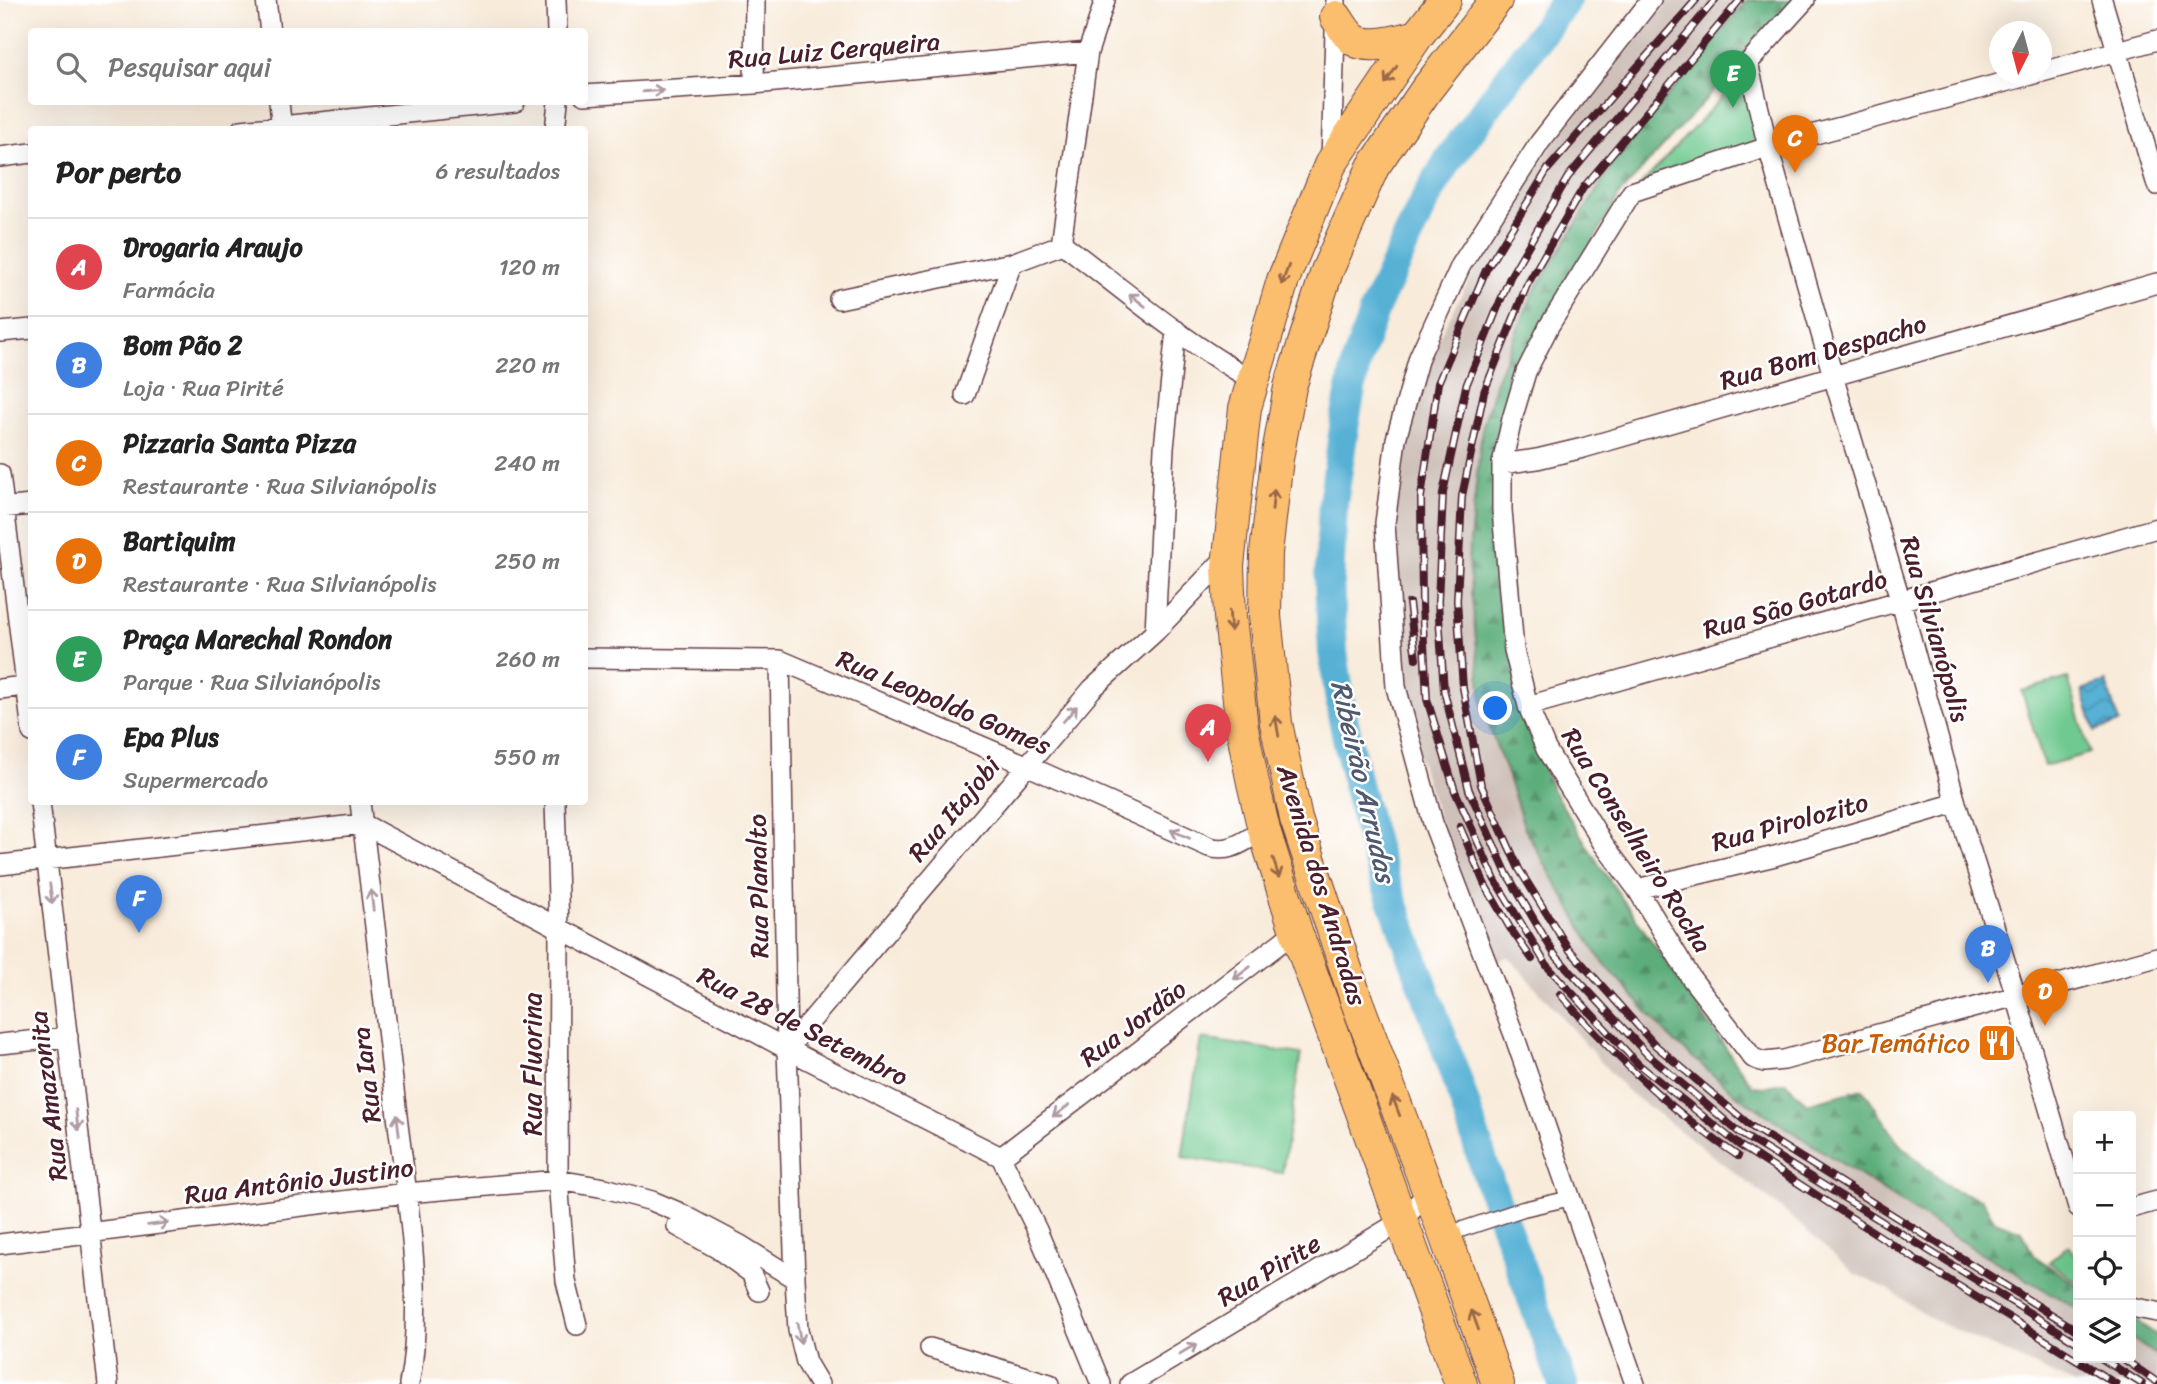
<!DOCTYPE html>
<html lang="pt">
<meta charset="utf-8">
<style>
:root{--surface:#fff;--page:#f6f6f6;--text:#222;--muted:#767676;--line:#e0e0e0;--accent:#0f766e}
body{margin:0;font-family:Sriracha,sans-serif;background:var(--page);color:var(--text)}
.controls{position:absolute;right:21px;bottom:21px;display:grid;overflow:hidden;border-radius:7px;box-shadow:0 7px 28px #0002}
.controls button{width:63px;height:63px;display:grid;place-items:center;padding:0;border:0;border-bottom:2px solid var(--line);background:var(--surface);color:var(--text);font:35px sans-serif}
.compass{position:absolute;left:1989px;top:21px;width:63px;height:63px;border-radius:50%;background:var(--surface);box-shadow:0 7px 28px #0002;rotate:186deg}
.you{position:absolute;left:1496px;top:709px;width:24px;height:24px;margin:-18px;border:5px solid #fff;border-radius:50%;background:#1a73e8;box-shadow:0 0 0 10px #1a73e833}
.badge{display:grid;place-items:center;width:46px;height:46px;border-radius:50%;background:var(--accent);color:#fff;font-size:23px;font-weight:700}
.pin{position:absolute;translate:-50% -58px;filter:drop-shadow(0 2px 4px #0008)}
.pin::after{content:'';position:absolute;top:37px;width:24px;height:21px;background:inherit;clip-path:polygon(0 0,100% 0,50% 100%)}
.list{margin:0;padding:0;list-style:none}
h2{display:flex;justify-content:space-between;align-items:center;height:91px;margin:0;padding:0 28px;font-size:30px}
h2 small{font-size:23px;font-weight:400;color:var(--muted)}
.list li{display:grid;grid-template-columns:46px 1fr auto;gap:21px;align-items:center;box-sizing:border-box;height:98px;padding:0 28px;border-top:2px solid var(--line)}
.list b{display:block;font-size:26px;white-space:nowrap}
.list p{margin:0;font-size:23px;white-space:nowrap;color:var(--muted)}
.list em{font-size:23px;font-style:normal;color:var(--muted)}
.icon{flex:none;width:38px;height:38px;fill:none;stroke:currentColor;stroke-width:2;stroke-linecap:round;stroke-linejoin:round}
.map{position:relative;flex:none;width:2157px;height:1384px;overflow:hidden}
.search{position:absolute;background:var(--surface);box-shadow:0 7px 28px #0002;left:28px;top:28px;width:560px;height:77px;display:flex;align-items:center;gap:18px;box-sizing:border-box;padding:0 24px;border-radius:7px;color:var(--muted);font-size:26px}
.panel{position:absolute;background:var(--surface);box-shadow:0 7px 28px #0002;left:28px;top:126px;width:560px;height:679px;border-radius:7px}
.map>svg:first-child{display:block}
.railway{fill:#cfc1ba}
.green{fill:#6fc990;stroke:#5c745e;stroke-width:2}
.forest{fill:url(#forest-firs);stroke:#526652;stroke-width:2}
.water{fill:url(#water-waves);stroke:#506880;stroke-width:2}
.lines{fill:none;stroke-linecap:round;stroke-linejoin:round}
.river{stroke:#57b1d5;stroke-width:30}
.pedestrian-casing{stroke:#643e45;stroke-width:17}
.minor-casing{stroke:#643e45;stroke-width:22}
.primary-casing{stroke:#643e45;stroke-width:34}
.pedestrian{stroke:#fff;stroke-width:14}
.minor{stroke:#fff;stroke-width:19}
.primary{stroke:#fabe6e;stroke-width:32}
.rail-casing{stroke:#4a1f2b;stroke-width:8}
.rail{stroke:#fff;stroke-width:5;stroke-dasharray:16;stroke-linecap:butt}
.oneway{stroke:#996749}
.oneway2{stroke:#ae9aa0}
.labels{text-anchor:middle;stroke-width:5;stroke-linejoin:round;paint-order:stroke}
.street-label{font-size:26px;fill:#4a1f2b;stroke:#fff}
.food-label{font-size:26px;fill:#c56008;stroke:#fff;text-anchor:end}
.water-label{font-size:28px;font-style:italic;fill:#4f596f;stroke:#fff}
</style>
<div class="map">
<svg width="2157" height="1384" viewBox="0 0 2157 1384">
<defs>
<pattern id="forest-firs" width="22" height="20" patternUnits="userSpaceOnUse" patternTransform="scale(1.75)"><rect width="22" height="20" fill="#5bad7a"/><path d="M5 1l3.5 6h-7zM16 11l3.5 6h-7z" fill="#4d8c64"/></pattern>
<pattern id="water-waves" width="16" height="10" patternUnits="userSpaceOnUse" patternTransform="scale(1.75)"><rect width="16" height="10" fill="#57b1d5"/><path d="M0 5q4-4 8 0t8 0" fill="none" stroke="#4a8fad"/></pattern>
</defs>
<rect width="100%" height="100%" fill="#fff"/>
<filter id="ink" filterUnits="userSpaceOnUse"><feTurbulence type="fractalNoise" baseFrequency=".0143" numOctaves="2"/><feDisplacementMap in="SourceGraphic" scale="14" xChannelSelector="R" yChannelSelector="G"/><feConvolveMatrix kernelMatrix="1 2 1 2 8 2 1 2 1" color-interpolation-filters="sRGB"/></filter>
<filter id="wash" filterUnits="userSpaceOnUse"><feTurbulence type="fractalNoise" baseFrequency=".00686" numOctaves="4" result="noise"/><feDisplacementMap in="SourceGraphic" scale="28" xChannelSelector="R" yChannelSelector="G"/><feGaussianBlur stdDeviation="1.57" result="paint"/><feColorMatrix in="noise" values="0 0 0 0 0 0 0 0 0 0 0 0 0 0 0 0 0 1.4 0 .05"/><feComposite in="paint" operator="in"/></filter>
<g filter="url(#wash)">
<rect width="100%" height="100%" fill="#f8ebda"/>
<path class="railway" d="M1669 0H1761L1700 72 1529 334 1487 538 1547 807 1711 1036 1762 1092 1899 1165 2078 1299V1358H2131V1330L2157 1345V1384H2075L1931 1319 1890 1290 1855 1274 1782 1209 1624 1088 1508 956 1486 968 1404 711 1386 548 1399 456 1427 359 1498 226 1559 135Z"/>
<path class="green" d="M1746 71 1763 145 1639 187Z
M2068 678 2090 753 2044 766 2022 691Z
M1201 1039 1301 1054 1282 1173 1182 1157Z
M2068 1246 2078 1259V1283L2049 1262Z"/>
<path class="forest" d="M1747 0H1796L1620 194 1559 300 1499 462 1519 699 1552 789 1603 871 1752 1086 1763 1087 1786 1082 1807 1104 1863 1089 1898 1142 1921 1164 1950 1188 1981 1199 1995 1221 2022 1231 2033 1255 2078 1286V1309L1959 1240 1738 1096 1670 1038 1598 956 1525 829 1507 774 1483 710 1468 560 1482 429 1496 381 1532 295 1617 158Z
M2131 1318 2157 1335V1356L2131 1338Z"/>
<path class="water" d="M2106 682 2119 723 2095 731 2082 690Z"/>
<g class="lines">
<path class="river" d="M1563 1384 1489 1181 1457 1079 1377 858 1357 784 1342 714 1333 652 1329 581 1333 503 1345 421 1356 363 1375 308 1423 204 1449 159 1566 0"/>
</g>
</g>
<g filter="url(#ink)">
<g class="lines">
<defs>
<path id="pedestrian" d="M1445 1235 1523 1209 1571 1198"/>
<path id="minor" d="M266 0 270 32
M556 0 557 32
M1105 0 1088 52 1062 237 1063 244C1125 291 1185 343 1253 380
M1805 0 1748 63 1768 147 1833 376 1901 602 1956 803 2016 996 2078 1207
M2102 0 2157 185
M2042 72 2157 40
M2034 74 1768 147 1632 192 1549 326 1526 372 1512 419 1502 464V510L1514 650 1528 706 1546 749 1604 845 1637 889 1691 978 1753 1058 1764 1062 1784 1060 2157 957
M754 84 755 0
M584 95 754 84 1088 52
M279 102 282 130
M241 130 515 102
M555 130 558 102
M0 157 32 153
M1331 161 1336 0
M839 299 1012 263 1063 244
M0 332 32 329
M965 395 1012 263
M1502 464 1537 459 1583 448 2157 283
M0 474 32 732
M0 508 32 505
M1155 632 1164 448 1176 330
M584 658 780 660 1026 765 1209 847C1231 854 1245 840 1264 830
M780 660 787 1049 795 1279 798 1330 806 1362 819 1384
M0 689 32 685
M1528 706 2157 528
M40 802 108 1384
M360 802C373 909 386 1017 398 1124 408 1205 425 1304 409 1384
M555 802 559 928 558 1180 566 1281 577 1325
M0 865 363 824 787 1049 1001 1157 1037 1230 1101 1384
M1637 889 1775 856 1956 803
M0 1044 68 1037
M787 1049 1092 689 1155 632 1229 554
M1001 1157 1296 931
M2131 1208 2157 1201
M677 1226 718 1249 751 1273 759 1291
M0 1244 406 1193 558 1180 605 1188 652 1201 678 1212 742 1246 795 1279
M2131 1307 2157 1312
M930 1348 1050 1384
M1130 1384 1403 1220 1428 1192
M1635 1384 1513 1032 1433 823 1396 687 1385 523 1396 439 1419 357 1461 265 1540 142 1651 0"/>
<path id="primary" d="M1445 0 1417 36 1330 165 1283 280 1245 408 1228 566 1230 617 1242 728 1253 783 1264 830 1296 931 1461 1384
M1496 0 1426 90 1373 167 1327 271 1290 387 1277 459 1266 553 1265 616 1276 723 1296 819 1357 1002 1445 1235 1498 1384
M1336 17C1341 24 1347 35 1354 40 1371 50 1399 40 1417 36"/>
</defs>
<use href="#pedestrian" class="pedestrian-casing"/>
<use href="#minor" class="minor-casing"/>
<use href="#primary" class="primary-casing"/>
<use href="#pedestrian" class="pedestrian"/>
<use href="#minor" class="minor"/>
<use href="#primary" class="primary"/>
<defs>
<path id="rail" d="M1696 0 1548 169 1486 270 1438 383 1421 497 1422 606 1427 699 1455 791 1495 880 1547 966 1638 1064 1739 1145 1923 1264 2116 1384
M1715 0 1568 177 1510 277 1466 386 1443 493 1438 602 1444 691 1469 790 1507 874 1555 955 1647 1054 1741 1134 2078 1343
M1740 0 1583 188 1527 285 1484 392 1462 496 1457 601 1463 688 1481 785 1519 869 1568 948 1655 1045 1752 1127 2078 1331
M1409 603 1416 659
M1460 827 1484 883 1510 928 1532 959
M1560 994C1613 1055 1671 1111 1738 1156
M2101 1358 2142 1384
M2122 1358 2157 1382"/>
</defs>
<use href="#rail" class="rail-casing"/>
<use href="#rail" class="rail"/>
</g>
<defs><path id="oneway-shaft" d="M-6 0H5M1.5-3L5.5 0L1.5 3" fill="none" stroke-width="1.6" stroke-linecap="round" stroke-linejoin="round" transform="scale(1.75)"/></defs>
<g class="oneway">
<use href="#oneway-shaft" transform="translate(1391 75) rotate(124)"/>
<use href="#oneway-shaft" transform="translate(1285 275) rotate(111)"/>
<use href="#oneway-shaft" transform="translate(1273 500) rotate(-84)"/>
<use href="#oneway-shaft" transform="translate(1230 621) rotate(86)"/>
<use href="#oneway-shaft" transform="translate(1277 726) rotate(-100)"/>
<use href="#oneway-shaft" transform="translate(1276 868) rotate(73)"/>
<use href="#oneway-shaft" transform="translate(1396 1106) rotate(-111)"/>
<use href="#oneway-shaft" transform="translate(1475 1320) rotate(-110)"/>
</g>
<g class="oneway2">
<use href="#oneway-shaft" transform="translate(653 91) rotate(-4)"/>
<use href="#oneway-shaft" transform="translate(1137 300) rotate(-142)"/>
<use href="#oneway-shaft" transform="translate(1070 714) rotate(-49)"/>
<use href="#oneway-shaft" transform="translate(1180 834) rotate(-156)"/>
<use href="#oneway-shaft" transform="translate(51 894) rotate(83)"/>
<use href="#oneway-shaft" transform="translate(372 900) rotate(-97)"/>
<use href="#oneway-shaft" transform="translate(1242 973) rotate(143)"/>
<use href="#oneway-shaft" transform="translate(1061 1111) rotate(143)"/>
<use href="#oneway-shaft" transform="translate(77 1120) rotate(83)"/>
<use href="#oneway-shaft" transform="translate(398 1125) rotate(-97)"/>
<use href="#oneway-shaft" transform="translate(158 1224) rotate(-7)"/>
<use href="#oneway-shaft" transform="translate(799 1333) rotate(79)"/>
<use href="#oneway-shaft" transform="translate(1188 1349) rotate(-31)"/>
</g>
</g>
<defs>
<symbol id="restaurant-square" viewBox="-11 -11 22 22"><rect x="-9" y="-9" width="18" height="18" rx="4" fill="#e8710a" stroke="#fff"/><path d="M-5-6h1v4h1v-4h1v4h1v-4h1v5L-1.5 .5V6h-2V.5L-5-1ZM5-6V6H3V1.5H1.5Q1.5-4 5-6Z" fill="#fff"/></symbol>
</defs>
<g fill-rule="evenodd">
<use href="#restaurant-square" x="1975" y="1021" width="44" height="44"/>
</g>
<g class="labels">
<g class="street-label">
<text transform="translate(834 50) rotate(-5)" y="9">Rua Luiz Cerqueira</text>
<text transform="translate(1823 352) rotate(-16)" y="9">Rua Bom Despacho</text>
<text transform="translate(1795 604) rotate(-16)" y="9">Rua São Gotardo</text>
<text transform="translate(1935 629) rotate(74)" y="9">Rua Silvianópolis</text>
<text transform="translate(944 702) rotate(23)" y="9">Rua Leopoldo Gomes</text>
<text transform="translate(954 809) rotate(-50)" y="9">Rua Itajobi</text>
<text transform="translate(1790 822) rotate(-15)" y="9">Rua Pirolozito</text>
<text transform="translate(1637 840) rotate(58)" y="9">Rua Conselheiro Rocha</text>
<text transform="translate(1322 885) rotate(73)" y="9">Avenida dos Andradas</text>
<text transform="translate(758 886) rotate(-91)" y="9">Rua Planalto</text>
<text transform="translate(1133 1023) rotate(-37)" y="9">Rua Jordão</text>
<text transform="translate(803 1026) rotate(27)" y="9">Rua 28 de Setembro</text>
<text transform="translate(532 1064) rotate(-90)" y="9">Rua Fluorina</text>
<text transform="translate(366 1075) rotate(-97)" y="9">Rua Iara</text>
<text transform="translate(48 1096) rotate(-97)" y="9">Rua Amazonita</text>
<text transform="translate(299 1181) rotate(-7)" y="9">Rua Antônio Justino</text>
<text transform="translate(1269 1270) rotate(-31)" y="9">Rua Pirite</text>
</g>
<g class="food-label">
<text x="1970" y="1052">Bar Temático</text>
</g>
<g class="water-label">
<text transform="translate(1364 781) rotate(77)" y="10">Ribeirão Arrudas</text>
</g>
</g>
</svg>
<div class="controls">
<button>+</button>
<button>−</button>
<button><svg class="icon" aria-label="locate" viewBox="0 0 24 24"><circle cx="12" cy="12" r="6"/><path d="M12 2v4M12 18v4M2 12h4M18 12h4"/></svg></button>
<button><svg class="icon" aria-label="layers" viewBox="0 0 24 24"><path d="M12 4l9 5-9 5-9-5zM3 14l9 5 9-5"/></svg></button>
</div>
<svg class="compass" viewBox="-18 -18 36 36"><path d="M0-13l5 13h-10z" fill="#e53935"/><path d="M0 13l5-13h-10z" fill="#767676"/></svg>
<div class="you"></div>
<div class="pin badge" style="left:1208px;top:762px;background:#e0444e">A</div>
<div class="pin badge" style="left:1988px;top:983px;background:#3f7fe0">B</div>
<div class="pin badge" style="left:1795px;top:173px;background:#e8710a">C</div>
<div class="pin badge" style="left:2045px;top:1026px;background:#e8710a">D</div>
<div class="pin badge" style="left:1733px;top:108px;background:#2e9e5b">E</div>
<div class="pin badge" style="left:139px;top:933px;background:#3f7fe0">F</div>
<div class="search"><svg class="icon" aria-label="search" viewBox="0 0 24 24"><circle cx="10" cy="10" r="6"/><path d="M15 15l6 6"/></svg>Pesquisar aqui</div>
<section class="panel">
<h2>Por perto<small>6 resultados</small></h2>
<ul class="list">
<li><span class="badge" style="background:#e0444e">A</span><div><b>Drogaria Araujo</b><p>Farmácia</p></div><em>120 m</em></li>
<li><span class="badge" style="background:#3f7fe0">B</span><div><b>Bom Pão 2</b><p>Loja · Rua Pirité</p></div><em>220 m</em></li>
<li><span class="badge" style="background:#e8710a">C</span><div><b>Pizzaria Santa Pizza</b><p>Restaurante · Rua Silvianópolis</p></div><em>240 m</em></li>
<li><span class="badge" style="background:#e8710a">D</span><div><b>Bartiquim</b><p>Restaurante · Rua Silvianópolis</p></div><em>250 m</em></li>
<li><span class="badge" style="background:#2e9e5b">E</span><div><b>Praça Marechal Rondon</b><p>Parque · Rua Silvianópolis</p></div><em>260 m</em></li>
<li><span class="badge" style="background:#3f7fe0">F</span><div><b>Epa Plus</b><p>Supermercado</p></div><em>550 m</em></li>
</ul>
</section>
</div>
